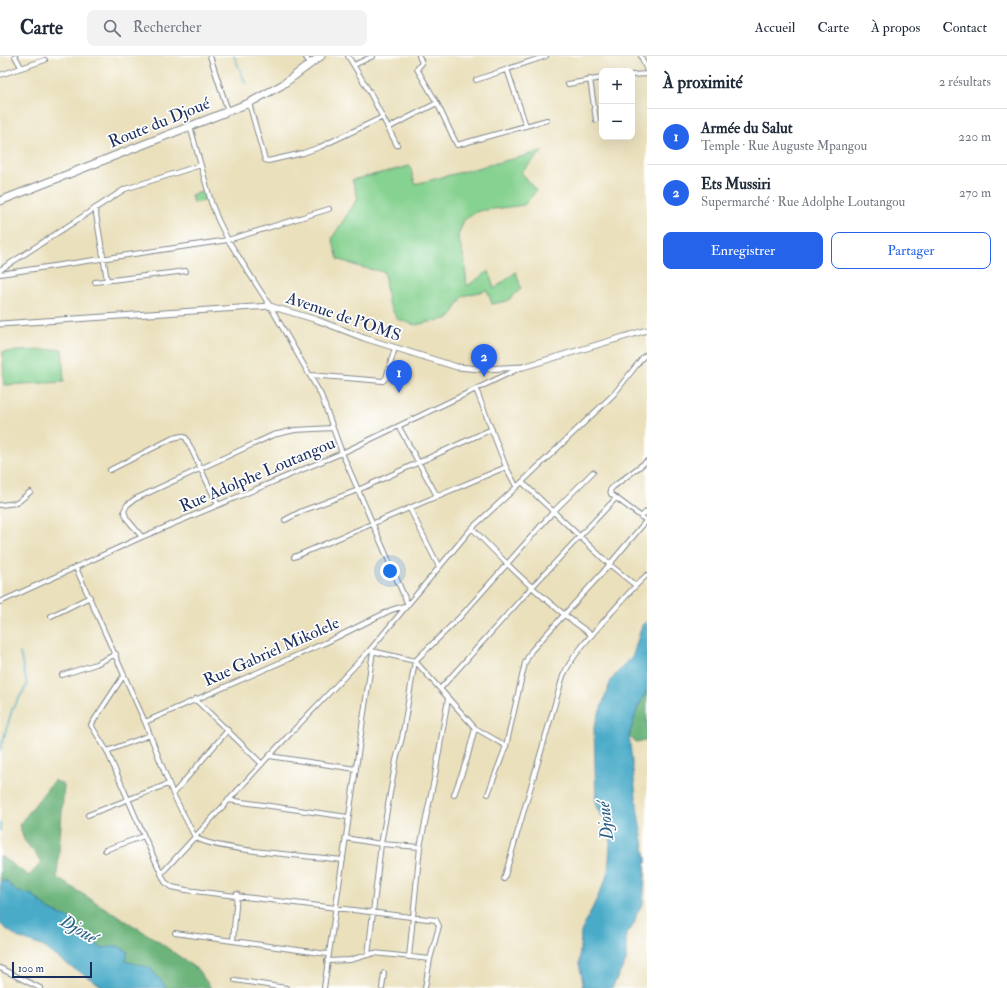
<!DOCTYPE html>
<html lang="fr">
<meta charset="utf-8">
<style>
:root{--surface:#fff;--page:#f2f2f3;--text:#1f2937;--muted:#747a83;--line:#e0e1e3;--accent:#2563eb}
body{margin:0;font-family:"IM FELL Double Pica",serif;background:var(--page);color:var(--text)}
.controls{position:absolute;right:12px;top:12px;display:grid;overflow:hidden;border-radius:8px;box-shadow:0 4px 16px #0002}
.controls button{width:36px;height:36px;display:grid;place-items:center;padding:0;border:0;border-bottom:1px solid var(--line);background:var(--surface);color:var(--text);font:20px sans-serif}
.scale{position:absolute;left:12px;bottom:10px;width:80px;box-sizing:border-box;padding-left:4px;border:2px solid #1b2f5e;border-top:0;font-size:11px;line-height:14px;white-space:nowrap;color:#1b2f5e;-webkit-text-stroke:3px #fff;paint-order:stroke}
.you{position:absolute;left:390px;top:515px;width:14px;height:14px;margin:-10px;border:3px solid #fff;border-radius:50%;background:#1a73e8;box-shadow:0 0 0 6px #1a73e833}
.badge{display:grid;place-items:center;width:26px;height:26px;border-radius:50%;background:var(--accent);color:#fff;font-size:13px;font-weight:700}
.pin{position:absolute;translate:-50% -33px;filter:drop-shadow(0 1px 2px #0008)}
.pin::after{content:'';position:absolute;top:21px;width:14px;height:12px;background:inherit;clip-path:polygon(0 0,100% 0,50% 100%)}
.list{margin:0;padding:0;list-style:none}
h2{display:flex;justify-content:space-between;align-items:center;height:52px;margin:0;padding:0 16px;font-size:17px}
h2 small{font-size:13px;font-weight:400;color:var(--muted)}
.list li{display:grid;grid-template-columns:26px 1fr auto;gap:12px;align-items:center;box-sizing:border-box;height:56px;padding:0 16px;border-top:1px solid var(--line)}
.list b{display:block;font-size:15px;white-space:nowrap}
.list p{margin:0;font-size:13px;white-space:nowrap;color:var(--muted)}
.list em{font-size:13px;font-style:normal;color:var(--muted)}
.actions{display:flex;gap:8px;padding:12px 16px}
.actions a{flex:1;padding:9px 0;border:1px solid var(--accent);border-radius:8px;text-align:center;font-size:14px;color:var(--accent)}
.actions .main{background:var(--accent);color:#fff}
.icon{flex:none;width:22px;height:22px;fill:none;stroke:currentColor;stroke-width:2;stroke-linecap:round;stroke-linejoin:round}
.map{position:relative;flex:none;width:647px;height:932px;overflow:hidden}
header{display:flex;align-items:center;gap:24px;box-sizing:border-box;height:56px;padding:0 20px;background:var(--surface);border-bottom:1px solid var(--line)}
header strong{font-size:19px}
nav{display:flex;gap:22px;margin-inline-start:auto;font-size:14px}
.search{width:280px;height:36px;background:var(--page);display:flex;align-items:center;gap:10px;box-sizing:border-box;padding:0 14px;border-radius:8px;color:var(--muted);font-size:15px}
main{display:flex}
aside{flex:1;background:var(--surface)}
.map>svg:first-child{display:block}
.green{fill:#86d290;stroke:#508077}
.forest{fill:#6cb47a;stroke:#44726c}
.water{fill:#49abc8;stroke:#326d93}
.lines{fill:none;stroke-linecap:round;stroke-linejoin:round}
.stream{stroke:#49abc8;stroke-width:1.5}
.minor-casing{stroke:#82888d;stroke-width:6}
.tertiary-casing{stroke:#82888d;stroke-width:7}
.primary-casing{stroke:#82888d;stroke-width:9}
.minor{stroke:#fff;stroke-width:4}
.tertiary{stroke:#fff;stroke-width:5}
.primary{stroke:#fff;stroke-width:7}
.labels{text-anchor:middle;stroke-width:3.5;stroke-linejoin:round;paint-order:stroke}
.street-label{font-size:17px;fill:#1b2f5e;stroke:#fff}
.water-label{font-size:18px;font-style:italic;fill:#2d6188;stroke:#fff}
</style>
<header>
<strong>Carte</strong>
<div class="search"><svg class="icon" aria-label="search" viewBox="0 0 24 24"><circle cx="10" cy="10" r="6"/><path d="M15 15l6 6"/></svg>Rechercher</div>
<nav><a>Accueil</a><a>Carte</a><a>À propos</a><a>Contact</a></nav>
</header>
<main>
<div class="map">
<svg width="647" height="932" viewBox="0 0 647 932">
<rect width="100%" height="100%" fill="#fff"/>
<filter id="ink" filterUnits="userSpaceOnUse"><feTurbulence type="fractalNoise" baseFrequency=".025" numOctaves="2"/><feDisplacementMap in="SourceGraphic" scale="8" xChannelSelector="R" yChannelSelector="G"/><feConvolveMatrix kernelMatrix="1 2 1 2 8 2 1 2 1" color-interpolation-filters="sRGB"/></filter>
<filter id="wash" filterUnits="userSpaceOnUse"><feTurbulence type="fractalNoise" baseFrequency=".012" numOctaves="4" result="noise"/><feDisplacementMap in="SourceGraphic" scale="16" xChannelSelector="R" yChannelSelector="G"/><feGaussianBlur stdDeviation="0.9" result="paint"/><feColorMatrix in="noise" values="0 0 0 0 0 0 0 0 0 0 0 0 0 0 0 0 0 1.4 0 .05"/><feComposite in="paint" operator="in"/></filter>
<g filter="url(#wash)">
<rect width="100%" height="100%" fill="#eae0bc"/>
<path class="green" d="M543 95 521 116 536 135 524 149 478 155 464 164 458 180 464 202 467 230 489 215 494 233 516 216 521 233 507 245 492 248 487 234 463 240 450 262 415 269 397 263 388 246 384 216 360 211 338 203 332 182 358 142 352 124 410 110 415 128Z
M205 135 208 144 193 147 191 139Z
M62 293 64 326 4 329 3 296Z"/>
<path class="forest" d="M647 634V684L636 686 629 680 638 651Z
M54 724 64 729 57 822 155 883 198 914 211 932H167L150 912 126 905 128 896 118 890 102 892 74 873 71 863 50 854 31 838 18 836 5 824 0 827V800L29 820 42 806 24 784 19 769Z"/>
<path class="water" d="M647 565V634L638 651 629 680 638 757 646 803 643 848 637 857 634 869 626 877V905L612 932H582L583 927 579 908 581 876 608 819 611 773 596 751 594 671 611 624 633 599 642 569Z
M4 824 18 836 31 838 50 854 71 863 74 873 102 892 118 890 128 896 126 905 150 912 167 932H105L65 907 44 891 17 881 0 868V827Z"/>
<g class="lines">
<path class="stream" d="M234 0 246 28
M0 695 12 654 27 629 20 597
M0 767V775"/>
</g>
</g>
<g filter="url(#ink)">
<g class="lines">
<defs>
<path id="minor" d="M15 0 21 11
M210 0 228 55
M305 0 311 9
M348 0 369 35 397 89
M419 0 422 7 417 13 437 47 457 89 547 64
M641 0 647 15
M354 9 373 0
M507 13 526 70
M0 19 45 4
M632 19 647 18
M590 23 596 64
M476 24 546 0
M568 28 602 22
M249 47 265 104 268 105 303 97 320 91 381 62
M388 72 437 47
M95 152 107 224
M0 214 125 133 201 109
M0 218 228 184 329 153
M95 226 186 215
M310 319 383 325 386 322 395 292
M476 333 506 411 516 430
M399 371 437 440
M647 405 613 431 610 434 611 438 647 465
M110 414 173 382 182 380 186 382 218 449
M522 426 609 508 635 529
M0 449 17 447 30 436
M410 453 439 511
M641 461 647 455
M285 464 302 455 358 434 492 373
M472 472C509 511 547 548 592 579
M142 481 127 463 124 455 127 449 135 443 273 379 295 374 333 372
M294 501 506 411
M76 512 145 666 173 738 195 781C214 795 314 800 343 804
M0 546 142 481 342 397 520 312
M51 560 90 541
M372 595 415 605 475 672 506 690
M62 619 96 608 116 598
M124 619 91 669 107 695 144 780 165 826 172 831 186 834 436 864 439 870 430 903 425 932
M440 633 532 531 616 442
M195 643 262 708
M145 666 327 586 391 554 408 549 342 397 321 339 270 250 228 184 218 164 211 146 190 70
M107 695 150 679
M269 700 356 713
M173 738 228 674
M488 738 506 690 525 607 531 595 604 515 646 465
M454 739 467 703 475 672
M228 744 348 761
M88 759 168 728
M345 782 381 788 420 791
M105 794 144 780
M161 818 269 700 369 595 472 472 522 426 614 338 643 301 647 298
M504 823 563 620C574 596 594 577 611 557 623 544 634 530 647 519
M175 877 327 898
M233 885 237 838
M368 899 381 788 396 704 402 682 415 605 461 560 553 456 593 416
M409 901 420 791 435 719 448 643
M327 905 350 904 374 897 430 903
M0 912 40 932
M235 924 286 932
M324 932 373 595
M382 932 384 917"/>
<path id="tertiary" d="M0 268 270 250 317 264 364 282 425 301 457 311 481 313 523 311 647 274"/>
<path id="primary" d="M0 145 249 47 282 29 321 0"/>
</defs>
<use href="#minor" class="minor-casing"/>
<use href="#tertiary" class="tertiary-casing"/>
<use href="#primary" class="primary-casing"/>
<use href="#minor" class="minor"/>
<use href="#tertiary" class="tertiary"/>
<use href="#primary" class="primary"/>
</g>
</g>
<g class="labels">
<g class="street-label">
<text transform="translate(159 66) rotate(-22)" y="6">Route du Djoué</text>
<text transform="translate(344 260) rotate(19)" y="6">Avenue de l'OMS</text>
<text transform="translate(257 418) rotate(-23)" y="6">Rue Adolphe Loutangou</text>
<text transform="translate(271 595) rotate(-24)" y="6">Rue Gabriel Mikolele</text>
</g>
<g class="water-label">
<text transform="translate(605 765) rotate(-96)" y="6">Djoué</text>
<text transform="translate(79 873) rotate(31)" y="6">Djoué</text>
</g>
</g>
</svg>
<div class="controls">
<button>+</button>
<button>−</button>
</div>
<div class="scale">100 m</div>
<div class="you"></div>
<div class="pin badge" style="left:399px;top:337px">1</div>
<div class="pin badge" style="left:484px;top:321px">2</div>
</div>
<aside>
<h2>À proximité<small>2 résultats</small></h2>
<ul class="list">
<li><span class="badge">1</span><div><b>Armée du Salut</b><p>Temple · Rue Auguste Mpangou</p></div><em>220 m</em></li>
<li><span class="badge">2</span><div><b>Ets Mussiri</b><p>Supermarché · Rue Adolphe Loutangou</p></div><em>270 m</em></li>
</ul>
<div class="actions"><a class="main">Enregistrer</a><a>Partager</a></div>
</aside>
</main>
